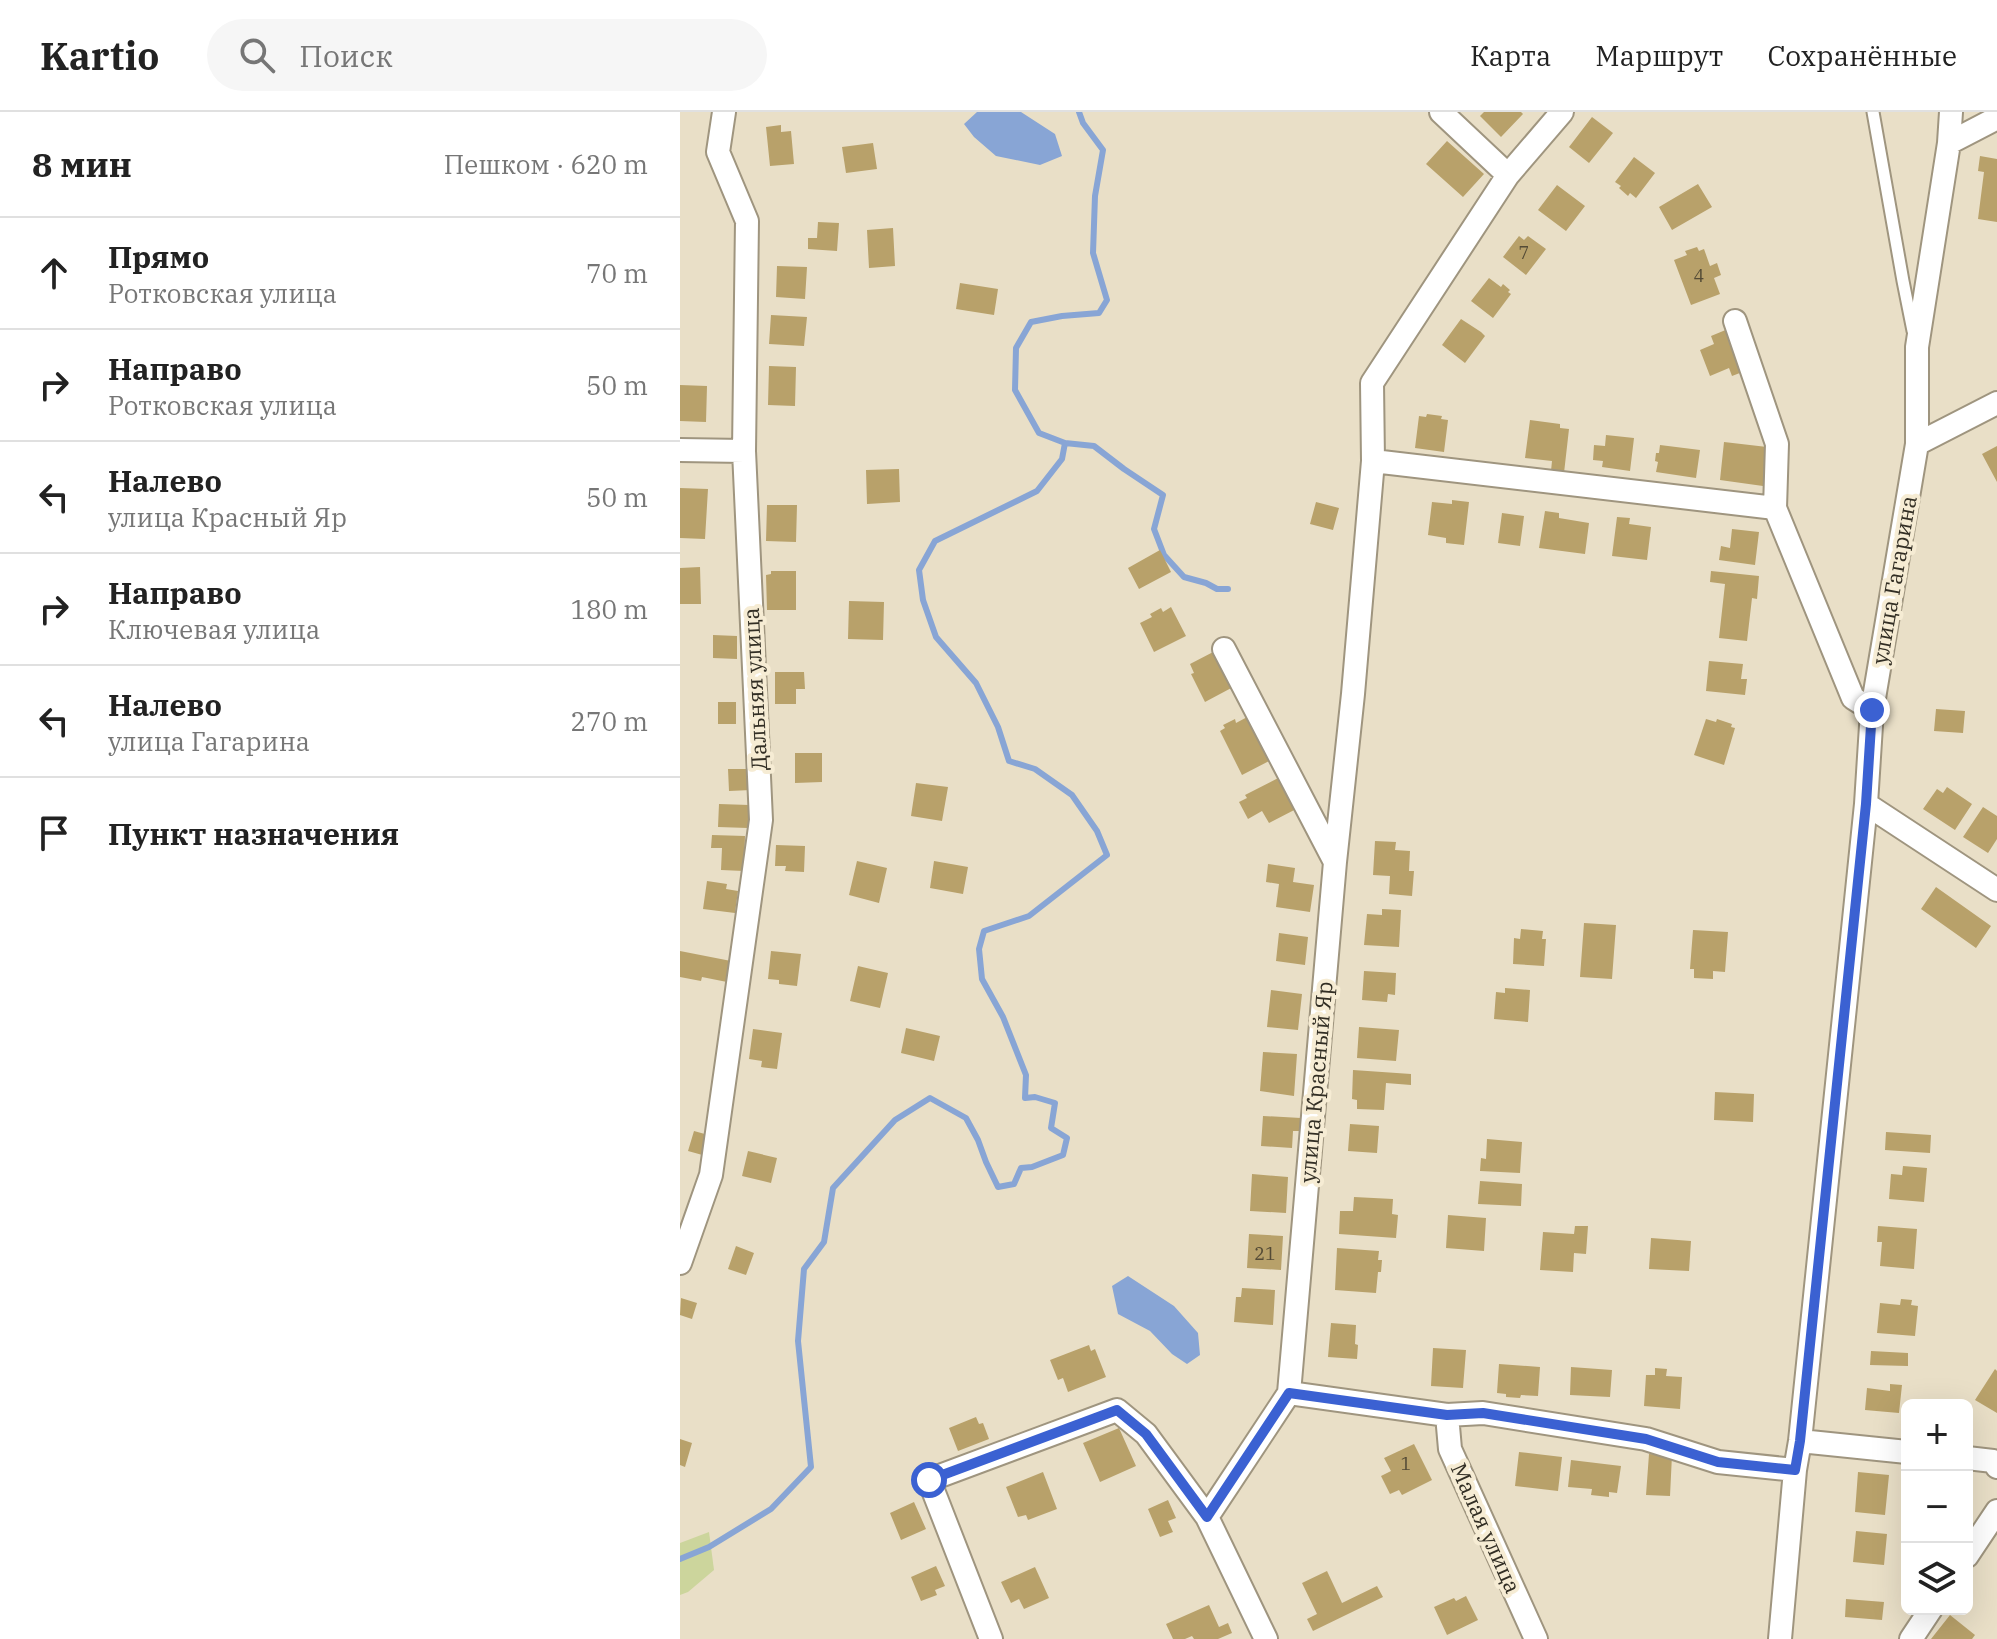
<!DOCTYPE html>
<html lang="ru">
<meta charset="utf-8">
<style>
:root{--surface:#fff;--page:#f6f6f6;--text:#222;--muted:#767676;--line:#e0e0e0}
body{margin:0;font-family:"IBM Plex Serif",serif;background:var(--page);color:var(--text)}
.controls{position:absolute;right:24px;bottom:24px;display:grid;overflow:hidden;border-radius:12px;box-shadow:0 8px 32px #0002}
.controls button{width:72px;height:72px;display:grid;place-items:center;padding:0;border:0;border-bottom:2px solid var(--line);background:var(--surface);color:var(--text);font:40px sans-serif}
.stop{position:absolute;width:24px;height:24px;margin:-18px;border:6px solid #3b61d2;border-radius:50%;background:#fff}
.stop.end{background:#3b61d2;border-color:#fff;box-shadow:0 2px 8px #0008}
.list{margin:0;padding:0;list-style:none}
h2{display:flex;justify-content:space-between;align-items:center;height:104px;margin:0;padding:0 32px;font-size:34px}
h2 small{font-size:26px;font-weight:400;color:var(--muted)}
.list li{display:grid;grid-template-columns:52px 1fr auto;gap:24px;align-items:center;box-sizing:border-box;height:112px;padding:0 32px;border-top:2px solid var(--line)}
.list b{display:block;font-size:30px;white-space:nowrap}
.list p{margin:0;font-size:26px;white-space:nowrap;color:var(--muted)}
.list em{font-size:26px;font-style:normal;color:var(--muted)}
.icon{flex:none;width:44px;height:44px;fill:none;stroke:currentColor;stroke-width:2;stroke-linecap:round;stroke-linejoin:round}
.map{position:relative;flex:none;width:1317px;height:1527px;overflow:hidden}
header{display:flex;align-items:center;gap:48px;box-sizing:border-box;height:112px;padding:0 40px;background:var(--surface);border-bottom:2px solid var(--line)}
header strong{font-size:38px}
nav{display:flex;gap:44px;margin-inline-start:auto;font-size:28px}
.search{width:560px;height:72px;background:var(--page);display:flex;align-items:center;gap:20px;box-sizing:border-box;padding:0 28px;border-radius:44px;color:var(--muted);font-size:30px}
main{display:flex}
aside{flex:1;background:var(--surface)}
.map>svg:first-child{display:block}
.green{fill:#ccd59c}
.water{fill:#88a5d5}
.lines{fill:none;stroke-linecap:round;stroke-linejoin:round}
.stream{stroke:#88a5d5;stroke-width:6}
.building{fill:#b8a16a}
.lane-casing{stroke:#9f957f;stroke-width:15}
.street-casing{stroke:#9f957f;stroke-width:26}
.lane{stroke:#fff;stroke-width:11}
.street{stroke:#fff;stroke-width:22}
.route{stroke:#3b61d2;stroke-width:10}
.labels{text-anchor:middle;stroke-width:8;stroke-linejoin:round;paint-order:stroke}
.number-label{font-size:18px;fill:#544b36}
.street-label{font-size:22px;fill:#322e24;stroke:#f6ecd4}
</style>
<header>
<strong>Kartio</strong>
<div class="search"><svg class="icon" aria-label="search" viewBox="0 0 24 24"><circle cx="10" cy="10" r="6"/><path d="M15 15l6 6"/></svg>Поиск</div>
<nav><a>Карта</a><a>Маршрут</a><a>Сохранённые</a></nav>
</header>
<main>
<aside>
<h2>8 мин<small>Пешком · 620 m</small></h2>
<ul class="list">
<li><svg class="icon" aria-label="ahead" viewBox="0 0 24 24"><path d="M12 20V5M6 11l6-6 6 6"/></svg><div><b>Прямо</b><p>Ротковская улица</p></div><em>70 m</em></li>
<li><svg class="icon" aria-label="right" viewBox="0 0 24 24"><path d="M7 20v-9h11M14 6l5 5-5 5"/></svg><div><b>Направо</b><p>Ротковская улица</p></div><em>50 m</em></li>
<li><svg class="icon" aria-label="left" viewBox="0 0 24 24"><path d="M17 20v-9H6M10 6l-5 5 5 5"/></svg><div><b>Налево</b><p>улица Красный Яр</p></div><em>50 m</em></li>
<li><svg class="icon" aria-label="right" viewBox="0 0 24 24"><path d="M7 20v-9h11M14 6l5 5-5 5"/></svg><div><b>Направо</b><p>Ключевая улица</p></div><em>180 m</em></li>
<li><svg class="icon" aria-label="left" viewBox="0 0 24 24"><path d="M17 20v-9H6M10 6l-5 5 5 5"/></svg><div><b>Налево</b><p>улица Гагарина</p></div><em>270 m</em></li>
<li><svg class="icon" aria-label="arrive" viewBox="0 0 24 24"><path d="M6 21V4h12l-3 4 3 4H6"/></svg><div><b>Пункт назначения</b></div></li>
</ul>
</aside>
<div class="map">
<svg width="1317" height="1527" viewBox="0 0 1317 1527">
<rect width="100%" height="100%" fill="#e9dfc7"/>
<path class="green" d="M29 1420 34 1458 8 1480 0 1483V1431Z"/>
<path class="water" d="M297 0H341L375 22 382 44 360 53 316 44 294 25 284 12Z
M448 1164 494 1194 518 1221 520 1243 507 1252 492 1242 470 1219 438 1202 432 1174Z"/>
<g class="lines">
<path class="stream" d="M385 331 414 334 444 357 483 383 474 417 484 443 504 465 526 471 537 477H548
M0 1447 29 1435 91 1397 131 1355 118 1229 124 1157 144 1130 153 1076 215 1008 250 986 286 1006 298 1028 306 1050 318 1075 334 1072 341 1056 352 1055 383 1043 387 1026 371 1016 375 991 355 985 345 986 346 963 323 905 302 867 299 837 304 819 349 804 427 743 417 719 392 683 355 657 329 649 318 615 296 571 256 525 243 488 239 458 255 429 357 379 382 347 385 331 359 321 335 278 336 236 351 210 382 204 419 201 427 188 413 141 415 84 423 38 403 11 399 0"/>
</g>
<path class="building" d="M804 0H841L843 2 821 25 800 4Z
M912 5 933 21 909 51 889 35Z
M101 13V20L111 19 114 52 90 54 86 15Z
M767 29 804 62 783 85 746 52Z
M193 31 197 57 166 61 162 35Z
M1300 44 1317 47V110L1298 107 1304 60 1298 59Z
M954 45 975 61 956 86 950 81 948 84 939 76 941 74 935 70Z
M1018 72 1032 95 992 118 979 95Z
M877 73 905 94 886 119 858 98Z
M138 110 159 111 157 139 128 137V126H137Z
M213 116 215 154 189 156 187 118Z
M839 124 844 128 848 124 866 137 846 163 823 145Z
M1017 135 1019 139 1024 137 1030 154 1037 151 1041 163 1034 166 1040 182 1011 193 994 148 1007 143 1005 139Z
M97 154 127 155 125 187 96 185Z
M809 166 821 175 823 172 830 178 828 180 831 182 813 206 791 189Z
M280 171 318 177 314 203 276 197Z
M91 203 127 205 124 234 89 232Z
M781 207 801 220 805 224 785 251 762 233Z
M1048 217 1065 259 1052 264 1049 256 1030 264 1020 238 1034 232 1031 224Z
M89 254 116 255 115 294 88 293Z
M0 273 27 274 26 310 0 309Z
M747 302 762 304 761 307 768 308 764 340 735 336 739 304 746 305Z
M850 308 880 312V316L889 317 884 361 871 359 872 349 845 346Z
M926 323 954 326 950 359 922 355 923 349 913 348 914 333 925 334Z
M1044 330 1087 335 1083 374 1040 368Z
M980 333 1020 338 1016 366 976 360 978 350 975 349 976 341H979Z
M1317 334V370L1302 342Z
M219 357 220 390 187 392 186 358Z
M0 376 28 377 25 427 0 426Z
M772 388 789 390 784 433 766 431V426L748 423 752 390 772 392Z
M636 390 659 396 653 418 630 412Z
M87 393H117L116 430 86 429Z
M865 399 879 401V406L909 411 905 442 859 436Z
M822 401 844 404 840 434 818 431Z
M937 405 950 406 949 412 971 415 967 448 932 444Z
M1052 417 1079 420 1075 453 1039 448 1041 434 1050 436Z
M480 438 491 460 459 477 448 456Z
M20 455 21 492H0V456Z
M91 459H116V498H87L86 463 91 462Z
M1031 459 1079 464 1077 487 1072 486 1067 529 1039 526 1045 472 1030 470Z
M169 489 204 490 203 528 168 527Z
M491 495 506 524 474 540 460 511 472 505 470 502 481 496 483 500Z
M33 523 57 524V547L33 546Z
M537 538 555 574 525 590 511 562 514 561 510 552Z
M1029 549 1063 552 1061 567H1067L1065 583 1026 579Z
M95 560H124L125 577H116V592H95Z
M38 590H56V612H38Z
M1256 597 1285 599 1283 621 1254 619Z
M571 603 593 647 562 663 540 619 545 616 543 613 555 607 556 611Z
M1026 607 1036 610 1037 607 1052 612 1051 615 1055 616 1044 653 1014 643Z
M115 641H142V670L115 671Z
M48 657H71V678L49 679Z
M604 663 620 695 589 711 582 699 568 707 559 690 567 686 565 683Z
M236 671 268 675 262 709 231 704Z
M1267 675 1292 692 1275 718 1243 697 1257 677 1263 681Z
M39 692 69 693 68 716 38 715Z
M1303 695 1317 704V727L1308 741 1283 725Z
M32 723 65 724 64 759 41 758 42 736H31Z
M695 729 716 730 715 738 730 739 729 759H734L732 784 709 782 710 764 693 763Z
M96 733 125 734 124 760 105 759 106 754H95Z
M177 749 207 756 199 791 169 783Z
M254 749 288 755 283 782 250 776Z
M588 752 615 756 613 770 634 773 630 800 596 795 599 772 586 770Z
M27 769 47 772 46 777 58 779 55 801 23 797Z
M1256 775 1311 814 1296 836 1241 797Z
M702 797 721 798 719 835 684 833 687 802 702 803Z
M904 811 936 813 932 867 900 865Z
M841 817 863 819 862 827H866L864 854 833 852 834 826 840 827Z
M1013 818 1048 820 1045 860 1033 859V867L1014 866V857H1010Z
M599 821 628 825 625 853 596 849Z
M0 839 51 849 47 870 22 865 21 869 0 865Z
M91 839 121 842 117 874 99 872V868L88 867Z
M178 854 208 861 200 896 170 889Z
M684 859 716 861 715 883 708 882 707 890 682 888Z
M825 876 850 878 848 910 814 907 816 880 825 881Z
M591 878 622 882 618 918 587 915Z
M679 915 719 918 716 949 677 946Z
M226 916 260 924 254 949 221 941Z
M73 917 102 921 97 957 81 955 82 949 69 947Z
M583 940 617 942 614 984 580 979Z
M673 958 731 962V973L706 971 704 998 677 997V988L672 987Z
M1035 980 1074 982 1073 1010 1034 1008Z
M583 1004 621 1006 620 1019H613L612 1036 581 1034Z
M670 1012 699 1014 697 1041 668 1039Z
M14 1019 32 1024 26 1044 8 1039Z
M1206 1020 1251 1023 1250 1041 1205 1038Z
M807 1027 842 1030 840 1061 800 1059 801 1046 806 1047Z
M68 1039 97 1046 91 1071 62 1064Z
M1223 1054 1247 1056 1244 1090 1209 1087 1211 1062 1222 1063Z
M572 1062 608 1065 606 1101 570 1099Z
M800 1069 842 1072 841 1094 798 1092Z
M674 1085 713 1087 712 1102 718 1103 716 1126 659 1122 660 1099H673Z
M768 1103 806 1106 804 1139 766 1136Z
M895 1114H908L906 1142 894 1141 893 1160 860 1158 863 1120 894 1122Z
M1198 1114 1237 1117 1234 1157 1200 1154 1202 1130H1197Z
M569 1122 603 1124 601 1158 567 1156Z
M971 1126 1011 1129 1009 1159 969 1157Z
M56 1134 74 1141 66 1163 48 1157Z
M657 1136 699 1139 698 1148H702L701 1160H698L696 1181 655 1178Z
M562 1176 595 1178 593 1213 554 1210 556 1185H561Z
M1 1186 17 1191 12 1207 0 1203Z
M1221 1187 1232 1188 1231 1193 1238 1194 1235 1224 1197 1221 1200 1191 1220 1193Z
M651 1211 676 1213 675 1232 678 1233 677 1247 648 1245Z
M409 1233 411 1239 415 1237 426 1265 388 1280 383 1266 378 1268 370 1248Z
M753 1236 786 1238 783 1276 751 1274Z
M1191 1239 1228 1241V1254L1190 1253Z
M819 1252 860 1255 858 1284 841 1283 840 1286 826 1285V1282L817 1281Z
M891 1255 932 1258 930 1285 890 1283Z
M975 1256 987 1257 986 1264 1002 1265 1000 1297 964 1294 966 1263H975Z
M1315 1257 1317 1259V1301L1295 1288Z
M1210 1272 1222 1273 1219 1301 1185 1298 1187 1276 1210 1279Z
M296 1305 299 1312 303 1311 309 1327 278 1339 269 1316Z
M439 1316 456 1354 420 1370 403 1331Z
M0 1327 12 1331 5 1355 0 1353Z
M734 1332 752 1368 722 1383 719 1378 710 1382 701 1364 711 1359 704 1346Z
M839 1340 882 1345 878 1379 835 1374Z
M969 1342 992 1343 990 1384 966 1383Z
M891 1348 941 1354 937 1381 929 1380V1385L911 1383 912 1377 888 1375Z
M363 1360 377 1397 348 1408 346 1403 338 1405 326 1375Z
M1178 1360 1209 1363 1205 1403 1175 1400Z
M488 1388 496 1406 488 1409 493 1420 480 1425 468 1397Z
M234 1390 246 1417 221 1428 210 1401Z
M1176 1419 1207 1422 1204 1453 1173 1450Z
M256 1454 265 1474 255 1478 257 1483 241 1489 231 1465Z
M355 1455 369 1486 344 1497 339 1487 331 1491 321 1470Z
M647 1459 662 1491 697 1474 703 1485 633 1519 627 1507 637 1502 622 1471Z
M786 1484 798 1508 767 1523 754 1495 774 1486 776 1489Z
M1166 1487 1204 1490 1202 1508 1165 1505Z
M529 1493 539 1515 548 1511 552 1521 538 1527H514L512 1524 505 1527H493L486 1512Z
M1270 1503 1295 1523 1292 1527H1251Z"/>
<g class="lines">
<defs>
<path id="lane" d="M1193 0 1223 169 1233 219"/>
<path id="street" d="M761 0 828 63
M1269 31 1317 6
M1055 209 1097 332 1095 396
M1237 332 1317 291
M0 338 64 339
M693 349 1095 396 1173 586 1192 598
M1186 692 1317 778
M655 750 673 582 693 349 692 271 828 63 882 0
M0 1151 31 1063 81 708 64 339 67 109 38 40 44 0
M609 1281 767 1303 803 1301 966 1327 1038 1350 1115 1358
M767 1303 770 1337 856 1527
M1120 1329 1227 1340
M1287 1346 1313 1349 1317 1355
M527 1405 609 1281 655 750 544 537
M1287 1444 1317 1399
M311 1527 249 1368 437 1298 466 1322 527 1405 586 1527
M1100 1527 1115 1358 1120 1329 1186 692 1192 598 1237 332V235L1269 31 1271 0
M1231 1527 1251 1497"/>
</defs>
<use href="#lane" class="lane-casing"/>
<use href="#street" class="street-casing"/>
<use href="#lane" class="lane"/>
<use href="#street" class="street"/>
</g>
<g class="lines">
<path class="route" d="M249 1368 437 1298 466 1322 527 1405 609 1281 767 1303 803 1301 966 1327 1038 1350 1115 1358 1120 1329 1186 692 1192 598"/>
</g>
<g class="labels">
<g class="number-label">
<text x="844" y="147">7</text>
<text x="1019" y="170">4</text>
<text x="585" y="1148">21</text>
<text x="726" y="1358">1</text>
</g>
<g class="street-label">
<text transform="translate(1214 468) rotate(-80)" y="8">улица Гагарина</text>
<text transform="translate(75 577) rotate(-93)" y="8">Дальняя улица</text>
<text transform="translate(636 970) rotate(-85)" y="8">улица Красный Яр</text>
<text transform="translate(806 1416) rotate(66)" y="8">Малая улица</text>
</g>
</g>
</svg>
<div class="controls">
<button>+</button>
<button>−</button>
<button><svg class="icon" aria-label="layers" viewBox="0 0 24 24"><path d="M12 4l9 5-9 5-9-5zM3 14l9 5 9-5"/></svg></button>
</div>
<div class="stop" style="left:249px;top:1368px"></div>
<div class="stop end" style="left:1192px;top:598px"></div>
</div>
</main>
